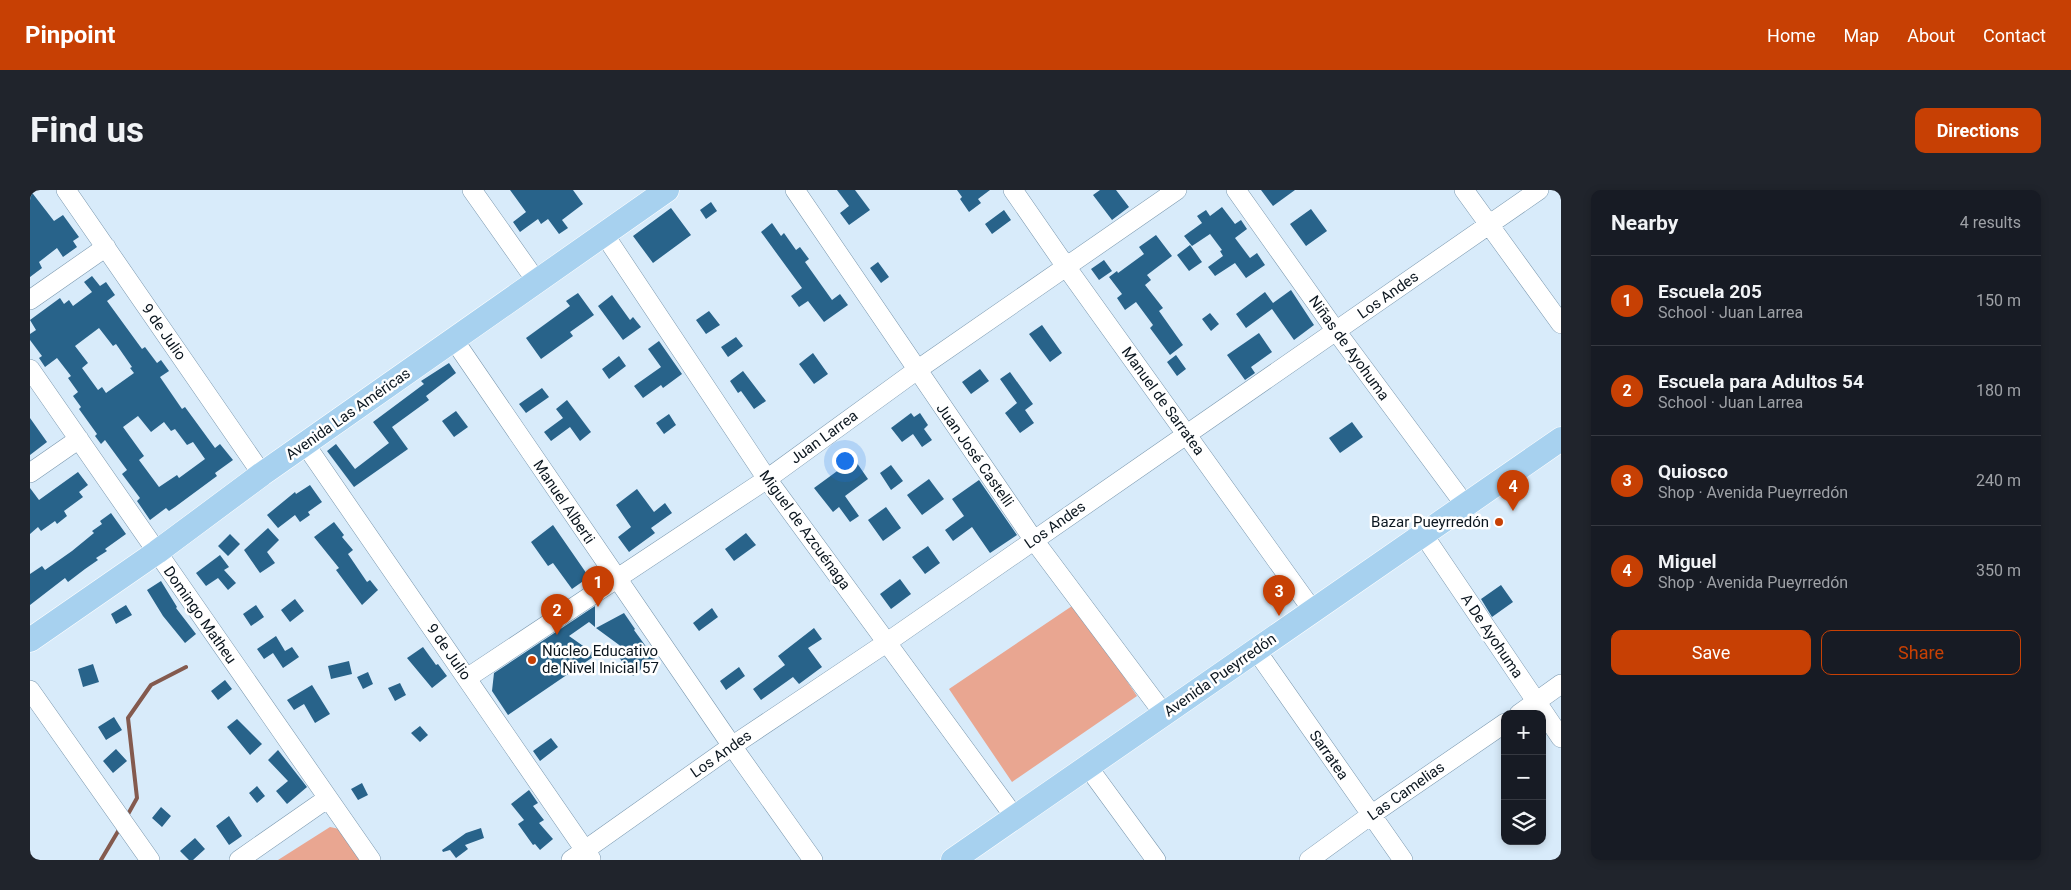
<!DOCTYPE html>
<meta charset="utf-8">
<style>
:root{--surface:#171b24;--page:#20242c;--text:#f1f3f6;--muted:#9ea1a6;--line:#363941;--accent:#c74004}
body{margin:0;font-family:Roboto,sans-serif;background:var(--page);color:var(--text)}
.controls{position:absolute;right:15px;bottom:15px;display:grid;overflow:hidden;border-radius:10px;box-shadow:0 2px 8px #0003}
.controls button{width:45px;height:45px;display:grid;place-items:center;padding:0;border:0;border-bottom:1px solid var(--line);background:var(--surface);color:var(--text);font:25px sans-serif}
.you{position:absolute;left:814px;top:270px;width:18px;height:18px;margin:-12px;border:4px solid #fff;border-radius:50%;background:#1a73e8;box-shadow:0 0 0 8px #1a73e833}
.badge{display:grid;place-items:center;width:32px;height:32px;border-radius:50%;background:var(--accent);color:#fff;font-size:16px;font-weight:700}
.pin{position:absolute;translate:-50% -41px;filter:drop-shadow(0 1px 2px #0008)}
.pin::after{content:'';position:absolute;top:26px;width:18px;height:15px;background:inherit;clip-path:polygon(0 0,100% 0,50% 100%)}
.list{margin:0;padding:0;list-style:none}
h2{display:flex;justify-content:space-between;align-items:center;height:65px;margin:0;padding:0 20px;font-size:21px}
h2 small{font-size:16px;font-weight:400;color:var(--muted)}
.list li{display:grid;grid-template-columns:32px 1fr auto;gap:15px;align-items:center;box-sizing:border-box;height:90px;padding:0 20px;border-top:1px solid var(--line)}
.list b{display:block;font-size:19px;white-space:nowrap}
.list p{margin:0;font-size:16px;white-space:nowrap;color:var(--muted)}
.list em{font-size:16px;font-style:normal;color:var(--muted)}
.actions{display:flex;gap:10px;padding:15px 20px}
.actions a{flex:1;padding:11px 0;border:1px solid var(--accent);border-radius:10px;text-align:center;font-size:18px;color:var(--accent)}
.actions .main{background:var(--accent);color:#fff}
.icon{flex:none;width:28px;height:28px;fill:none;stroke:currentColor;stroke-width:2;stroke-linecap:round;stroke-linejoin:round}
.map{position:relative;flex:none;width:1531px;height:670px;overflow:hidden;border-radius:10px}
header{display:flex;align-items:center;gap:30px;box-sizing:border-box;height:70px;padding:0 25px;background:var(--accent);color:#fff}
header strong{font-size:24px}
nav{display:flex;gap:28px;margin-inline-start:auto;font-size:18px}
.intro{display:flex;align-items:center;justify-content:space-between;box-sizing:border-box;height:120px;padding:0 30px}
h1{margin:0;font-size:35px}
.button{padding:12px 22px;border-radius:10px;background:var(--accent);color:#fff;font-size:18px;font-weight:700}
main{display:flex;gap:30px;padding:0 30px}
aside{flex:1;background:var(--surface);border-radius:10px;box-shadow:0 2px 8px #0003}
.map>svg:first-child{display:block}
.green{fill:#e9a691}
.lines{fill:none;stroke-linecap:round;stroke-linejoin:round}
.stream{stroke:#845a4e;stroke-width:4}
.building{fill:#28638a;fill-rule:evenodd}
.minor-casing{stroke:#7a98af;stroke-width:20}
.major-casing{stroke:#fff;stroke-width:25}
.minor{stroke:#fff;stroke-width:19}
.major{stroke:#a7d1ef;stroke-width:24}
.poi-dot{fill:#c74004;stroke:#fff;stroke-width:2}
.labels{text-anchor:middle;stroke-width:5;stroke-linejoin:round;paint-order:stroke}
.street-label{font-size:15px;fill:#0c1720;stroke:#fff}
.poi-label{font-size:15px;fill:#0c1720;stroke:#fff;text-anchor:end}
</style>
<header>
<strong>Pinpoint</strong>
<nav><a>Home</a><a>Map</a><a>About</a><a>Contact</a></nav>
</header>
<div class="intro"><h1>Find us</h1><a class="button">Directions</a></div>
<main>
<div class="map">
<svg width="1531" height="670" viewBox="0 0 1531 670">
<rect width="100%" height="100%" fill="#d8ebfa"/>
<path class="green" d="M1045 414 1107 506 982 592 919 499Z
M300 637 314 640 335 670H248Z"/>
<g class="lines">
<path class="stream" d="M97 626 107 608 98 528 121 495 156 477
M71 670 90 638"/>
</g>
<path class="building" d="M0 0 24 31 33 25 49 47 43 51 47 57 33 67 27 58 9 72 12 78 0 87Z
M480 0H543L553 14 532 30 538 38 529 44 518 29 511 34 508 29 490 42 483 32 496 22Z
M807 0H825L840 20 819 35 810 23 819 16Z
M927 0H960L948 9 951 13 939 22 930 9 932 7Z
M1070 0H1086L1099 17 1082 30 1063 5Z
M1231 0H1265L1243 16Z
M681 12 687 21 676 29 670 20Z
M1192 17 1205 34 1211 30 1217 39 1205 48 1220 68 1227 63 1235 75 1216 88 1205 73 1185 86 1178 77 1193 66 1190 61 1192 60 1180 44 1162 56 1154 46 1172 33 1167 26 1176 20 1180 26Z
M641 18 661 45 623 73 603 46Z
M1281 19 1297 41 1276 56 1260 34Z
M974 20 981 30 962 44 955 34Z
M742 33 751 46 754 43 766 60 770 57 779 69 775 72 802 110 810 104 818 115 794 132 778 111 769 117 761 106 772 98 731 42Z
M1126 45 1142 66 1117 85 1121 90 1115 95 1133 118 1129 121 1153 155 1140 165 1120 138 1123 135 1106 112 1095 120 1087 108 1092 104 1079 87 1087 81 1088 83 1114 64 1109 57Z
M1160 55 1172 72 1159 81 1147 65Z
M1074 70 1082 81 1069 90 1061 79Z
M848 72 859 87 851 93 840 78Z
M62 86 70 96 76 92 85 105 77 111 112 159 115 157 127 173 131 170 139 181 130 187 152 219 155 217 185 258 190 254 203 270 185 283 187 286 145 317 139 321 136 318 120 330 107 311 110 308 92 284 97 280 75 250 71 254 65 246 67 244 49 219 51 217 43 206 48 202 38 188 41 186 27 168 15 177 9 168 12 166 0 150V144L6 140 0 130 30 108 34 114 39 110 43 116 62 102 54 92ZM69 138 83 156 86 154 102 177 100 178 104 183 76 203 72 197 68 200 52 178 58 173 45 156ZM108 226 121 242 134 232 141 241 145 239 157 255 163 252 175 269 149 288 147 285 129 297 109 270 114 266 93 237Z
M1261 100 1284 135 1264 150 1242 119 1216 138 1206 124 1235 102 1243 113Z
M548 103 564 125 540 142 543 146 511 169 496 148 540 116 536 111Z
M582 105 600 130 603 127 611 137 593 150 568 116Z
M679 121 690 135 676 144 666 130Z
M1180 123 1189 134 1181 141 1172 129Z
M1012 135 1032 163 1020 172 999 144Z
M1229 143 1242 162 1221 177 1225 183 1215 190 1197 165Z
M706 147 713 156 698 167 691 157Z
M629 151 652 184 633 198 631 195 613 208 604 196 631 177 618 159Z
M783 163 798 184 784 194 769 174Z
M1146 165 1156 179 1147 186 1137 172Z
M589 166 596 176 579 189 572 179Z
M419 173 426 183 396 206 399 210 362 237 378 259 324 297 297 261 306 254 325 279 359 253 343 232 394 194 391 191Z
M950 179 959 191 941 204 932 192Z
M713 181 736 211 724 219 711 201 708 203 700 191Z
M980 182 1003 214 995 220 1004 233 990 243 975 223 987 213 970 189Z
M512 198 519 207 496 223 489 214Z
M537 210 561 242 550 251 540 237 521 251 514 242 533 228 526 219Z
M426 221 438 237 424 247 412 231Z
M881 223 884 227 890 223 898 235 894 239 902 250 892 257 883 244 872 252 861 238Z
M639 224 646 235 634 244 626 233Z
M0 228 17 252 0 265Z
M1322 232 1333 247 1310 263 1299 248Z
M820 263 838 289 815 306 829 326 820 332 809 317 803 322 784 298 810 279 805 274Z
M861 275 873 291 861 300 850 283Z
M48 282 58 295 49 302 53 307 34 321 37 326 27 334 25 331 11 341 8 337 0 344V298L9 310Z
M899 289 914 309 892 325 877 305Z
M949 290 987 345 960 363 942 337 923 351 915 340 934 326 922 309Z
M280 295 292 312 278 322 280 325 270 332 265 325 248 338 237 325 265 302 266 304Z
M607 299 624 322 635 313 642 323 621 338 625 343 599 362 588 347 601 337 586 315Z
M856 317 871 338 853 351 838 330Z
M81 323 96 344 75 359 77 361 66 368 68 370 55 379 38 392 35 388 0 415V384L12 376 15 380 42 361 64 343 62 341 72 334 70 331Z
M304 332 314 345 312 347 323 360 318 364 337 392 340 390 348 400 332 415 306 380 309 378 284 347Z
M523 335 559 387 542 399 523 373 518 376 501 352Z
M238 338 249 350 237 362 245 373 230 383 214 360Z
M716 343 726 355 704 371 695 359Z
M200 344 210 354 198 366 188 356Z
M898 356 910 373 895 384 882 367Z
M190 365 199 377 194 380 206 393 198 400 188 388 176 396 166 383Z
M870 389 881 404 861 419 850 404Z
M131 391 147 417 146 418 166 444 155 453 133 426 117 400Z
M1471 395 1483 412 1462 427 1451 409Z
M265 409 274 421 260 432 251 420Z
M96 415 102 425 86 434 81 424Z
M226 415 234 427 221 436 213 424Z
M565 416V437L559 432 539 446 566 465 478 525 462 501 464 483Z
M682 418 688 427 669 441 663 433Z
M594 423 605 439 604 440 625 469 603 486 588 466 596 460 566 438Z
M784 438 792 449 778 458 792 477 769 494 763 487 731 510 723 499 755 475 748 466Z
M246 446 255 461 262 457 269 467 253 478 243 463 234 469 227 459Z
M393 457 406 475 408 474 417 486 402 498 377 468Z
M319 471 322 484 301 489 298 476Z
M63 474 69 492 53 497 48 479Z
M709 477 715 486 696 500 690 491Z
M338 482 343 494 333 499 327 487Z
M195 490 202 499 188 510 181 501Z
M370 493 376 505 365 511 358 498Z
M282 495 300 524 285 533 274 514 264 520 257 510Z
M84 527 92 540 76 550 68 537Z
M207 529 232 554 220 565 197 537Z
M390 536 398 545 390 552 381 543Z
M521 548 528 557 510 571 503 561Z
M86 559 97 571 83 583 73 571Z
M248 560 277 597 257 614 246 601 258 591 238 570Z
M332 593 338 605 328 610 321 599Z
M227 596 235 606 227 613 219 603Z
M499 600 508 613 503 616 514 630 509 633 523 649 510 660 505 654 503 655 488 634 494 630 481 614Z
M131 617 141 626 132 637 122 628Z
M199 626 212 646 199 655 186 636Z
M451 638 454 648 435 655 438 659 426 668 420 660 413 662 412 660 436 643Z
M165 648 175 659 163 670H159L150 661Z"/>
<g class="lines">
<defs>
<path id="minor" d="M36 0 232 284
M442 0 507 92
M765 0 1003 349 1134 524
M983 0 1037 78 1283 421
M1206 0 1306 141 1435 315
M1434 0 1531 134
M574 44 737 289 986 629
M0 110 76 57
M424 150 702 556 783 670
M0 179 341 670
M275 254 561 669
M0 283 49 249
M1393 344 1531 548
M1226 460 1373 670
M437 488 737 289 887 180 1147 0
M0 500 120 670
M1489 524 1531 494
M1058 577 1126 670
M209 670 298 608
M541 670 702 556 856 453 1509 0
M1279 670 1341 625 1475 533"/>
<path id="major" d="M0 450 127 362 232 284 637 0
M923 670 1531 249"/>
</defs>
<use href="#minor" class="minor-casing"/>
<use href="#major" class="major-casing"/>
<use href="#minor" class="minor"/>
<use href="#major" class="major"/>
</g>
<g class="poi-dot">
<circle cx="1469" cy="332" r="5"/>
<circle cx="502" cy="470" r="5"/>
</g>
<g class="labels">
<g class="street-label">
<text transform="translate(1358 105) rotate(-35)" y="5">Los Andes</text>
<text transform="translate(134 142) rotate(55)" y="5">9 de Julio</text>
<text transform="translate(1319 158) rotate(54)" y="5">Niñas de Ayohuma</text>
<text transform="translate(1133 211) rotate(54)" y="5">Manuel de Sarratea</text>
<text transform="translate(318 224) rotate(-35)" y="5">Avenida Las Américas</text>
<text transform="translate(794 247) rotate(-36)" y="5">Juan Larrea</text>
<text transform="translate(945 265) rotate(55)" y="5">Juan José Castelli</text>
<text transform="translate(534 312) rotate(56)" y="5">Manuel Alberti</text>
<text transform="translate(1025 335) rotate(-35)" y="5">Los Andes</text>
<text transform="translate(775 340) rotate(54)" y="5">Miguel de Azcuénaga</text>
<text transform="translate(170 425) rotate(55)" y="5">Domingo Matheu</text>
<text transform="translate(1462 446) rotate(56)" y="5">A De Ayohuma</text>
<text transform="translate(419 462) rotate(55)" y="5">9 de Julio</text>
<text transform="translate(1190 485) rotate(-35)" y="5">Avenida Pueyrredón</text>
<text transform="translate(691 564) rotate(-35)" y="5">Los Andes</text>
<text transform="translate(1299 565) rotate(55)" y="5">Sarratea</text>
<text transform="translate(1376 601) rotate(-35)" y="5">Las Camelias</text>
</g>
<g class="poi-label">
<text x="1459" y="337">Bazar Pueyrredón</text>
<text x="512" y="466" text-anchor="start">Núcleo Educativo<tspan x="512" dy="17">de Nivel Inicial 57</tspan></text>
</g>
</g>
</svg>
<div class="controls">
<button>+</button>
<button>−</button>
<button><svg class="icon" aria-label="layers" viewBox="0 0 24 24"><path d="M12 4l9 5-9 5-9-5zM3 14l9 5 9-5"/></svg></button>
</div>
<div class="you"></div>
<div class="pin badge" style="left:568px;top:417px">1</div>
<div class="pin badge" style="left:527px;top:445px">2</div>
<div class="pin badge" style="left:1249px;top:426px">3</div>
<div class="pin badge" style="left:1483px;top:321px">4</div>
</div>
<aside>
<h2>Nearby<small>4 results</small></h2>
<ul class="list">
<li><span class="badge">1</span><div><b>Escuela 205</b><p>School · Juan Larrea</p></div><em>150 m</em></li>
<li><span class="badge">2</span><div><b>Escuela para Adultos 54</b><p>School · Juan Larrea</p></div><em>180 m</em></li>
<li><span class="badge">3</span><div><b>Quiosco</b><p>Shop · Avenida Pueyrredón</p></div><em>240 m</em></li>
<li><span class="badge">4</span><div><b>Miguel</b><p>Shop · Avenida Pueyrredón</p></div><em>350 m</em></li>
</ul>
<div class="actions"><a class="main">Save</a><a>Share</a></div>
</aside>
</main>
